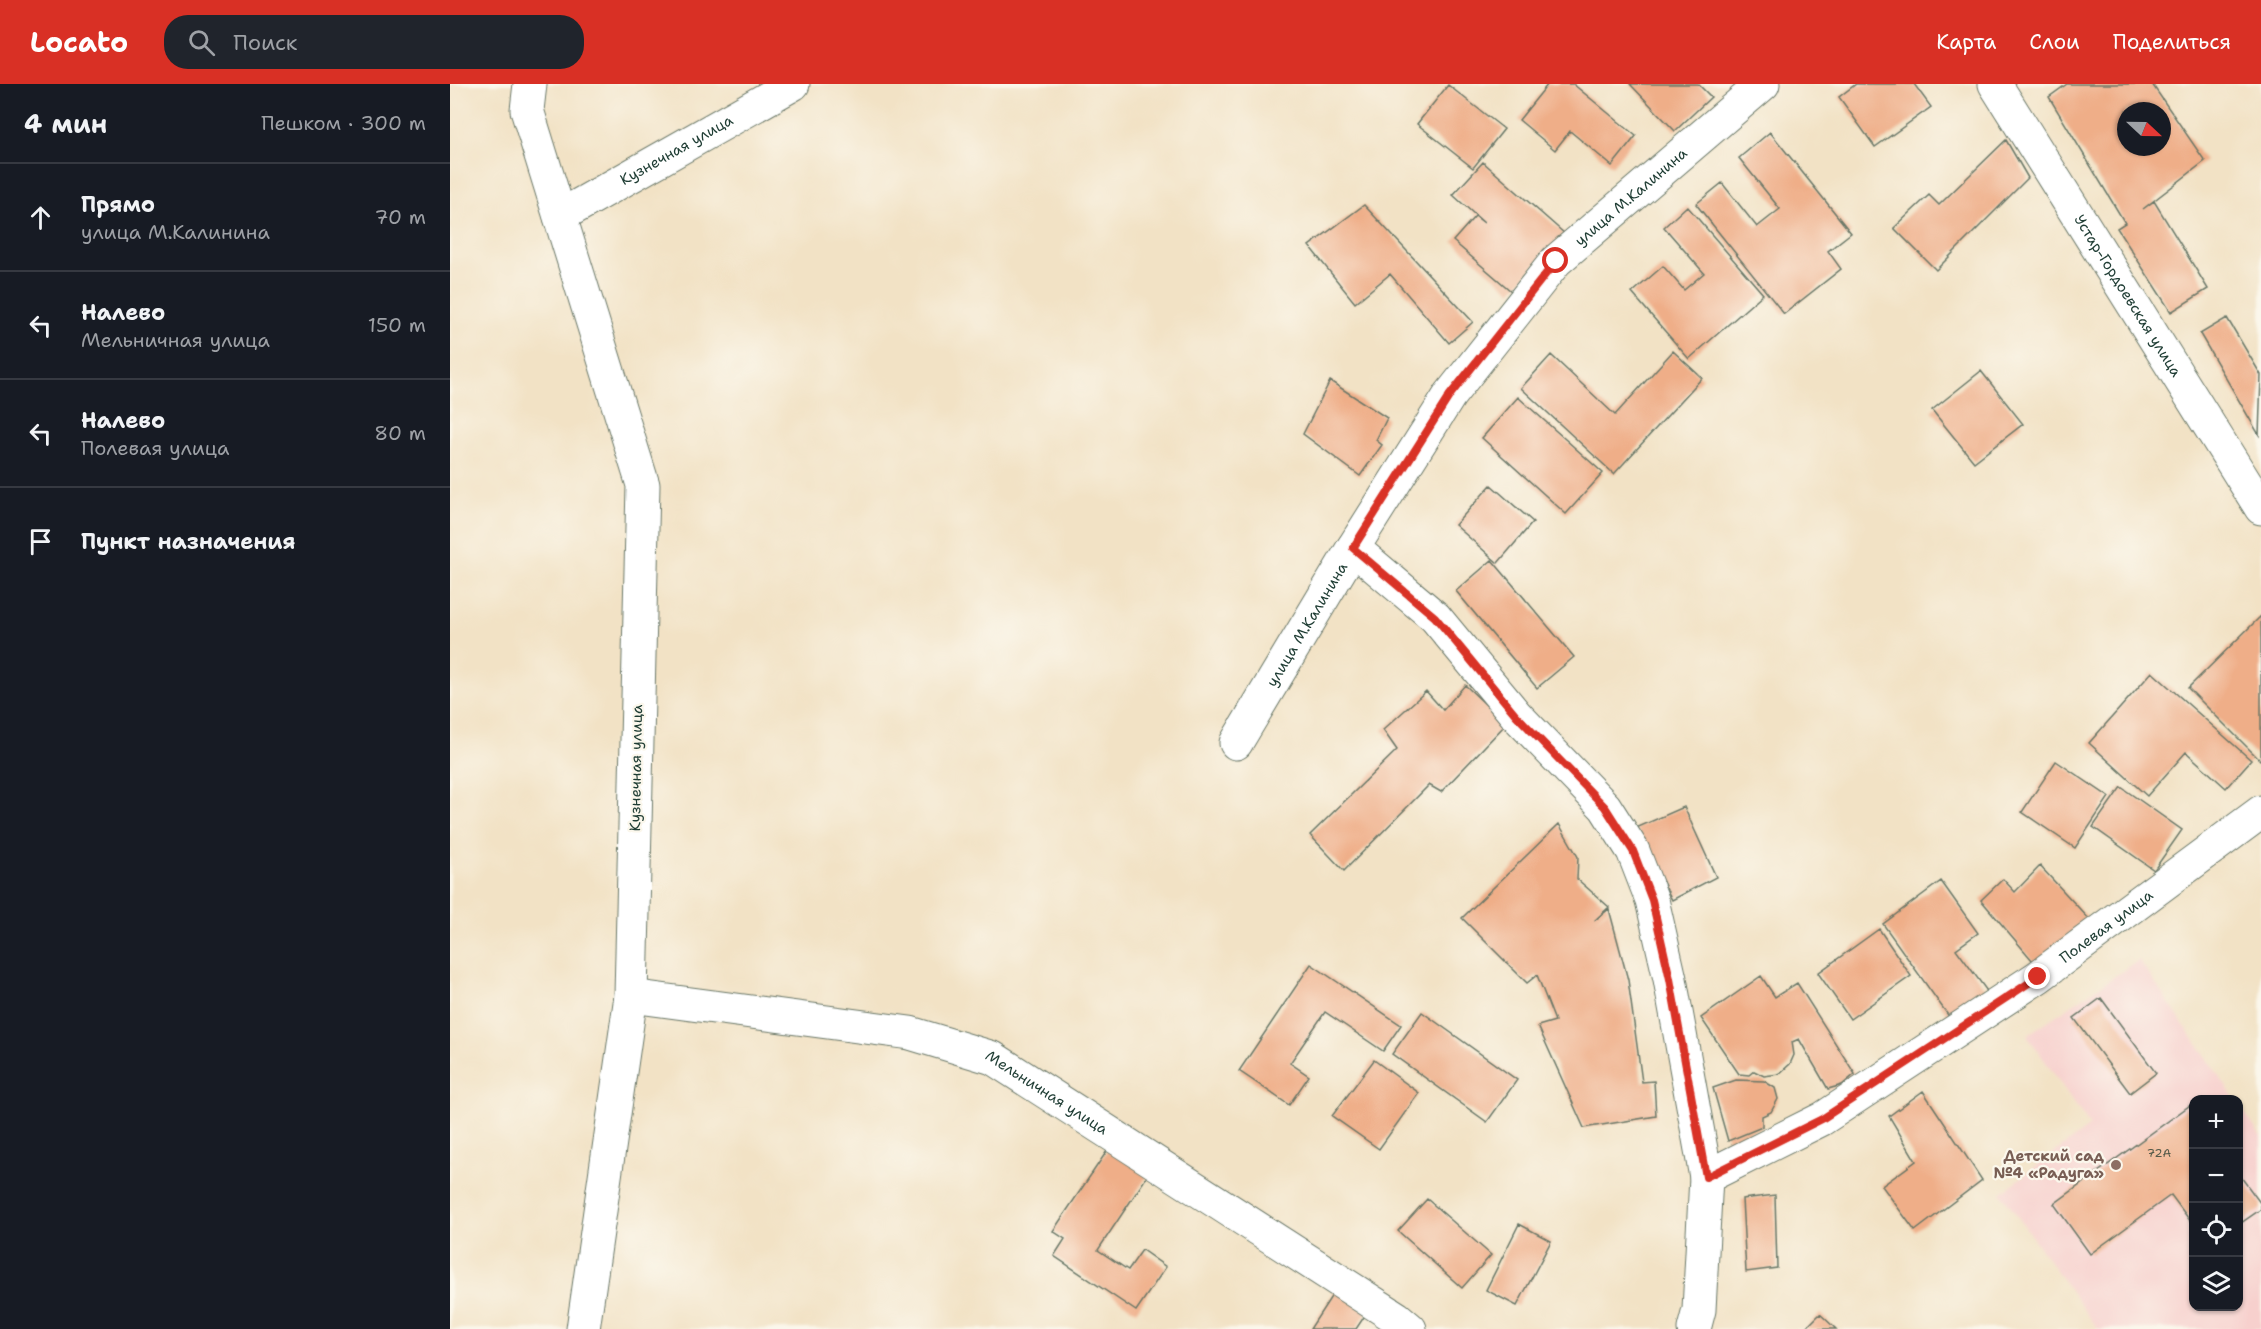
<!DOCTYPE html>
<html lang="ru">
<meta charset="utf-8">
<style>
:root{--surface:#171b24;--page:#20242c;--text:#f1f3f6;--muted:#9ea1a6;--line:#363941;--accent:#d93025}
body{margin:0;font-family:"Shantell Sans",sans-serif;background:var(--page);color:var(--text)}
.controls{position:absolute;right:18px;bottom:18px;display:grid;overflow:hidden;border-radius:12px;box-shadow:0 2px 4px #0004}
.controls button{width:54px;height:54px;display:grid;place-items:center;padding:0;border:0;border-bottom:2px solid var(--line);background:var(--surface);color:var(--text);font:30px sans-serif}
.compass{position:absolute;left:1667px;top:18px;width:54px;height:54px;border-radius:50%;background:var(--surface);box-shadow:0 2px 4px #0004;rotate:112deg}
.stop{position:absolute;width:18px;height:18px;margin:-14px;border:4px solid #d93025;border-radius:50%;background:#fff}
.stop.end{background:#d93025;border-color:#fff;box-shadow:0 2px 6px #0008}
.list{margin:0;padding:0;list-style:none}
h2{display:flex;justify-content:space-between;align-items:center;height:78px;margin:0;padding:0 24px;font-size:26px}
h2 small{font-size:20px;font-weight:400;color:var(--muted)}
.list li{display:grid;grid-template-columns:39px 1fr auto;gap:18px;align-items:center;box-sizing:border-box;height:108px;padding:0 24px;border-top:2px solid var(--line)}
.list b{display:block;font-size:22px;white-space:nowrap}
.list p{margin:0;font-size:20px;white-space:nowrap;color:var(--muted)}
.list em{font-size:20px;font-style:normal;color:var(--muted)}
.icon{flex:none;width:33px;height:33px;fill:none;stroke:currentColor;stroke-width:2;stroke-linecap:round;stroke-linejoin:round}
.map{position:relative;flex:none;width:1811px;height:1245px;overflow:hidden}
header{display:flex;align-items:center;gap:36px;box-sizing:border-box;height:84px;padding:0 30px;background:var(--accent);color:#fff}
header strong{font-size:28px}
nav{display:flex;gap:33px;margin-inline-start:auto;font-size:21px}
.search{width:420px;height:54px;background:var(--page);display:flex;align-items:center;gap:15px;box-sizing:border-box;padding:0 21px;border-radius:24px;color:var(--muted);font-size:22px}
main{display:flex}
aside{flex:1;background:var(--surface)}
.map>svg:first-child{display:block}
.built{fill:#f7d0cd}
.building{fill:#efae88;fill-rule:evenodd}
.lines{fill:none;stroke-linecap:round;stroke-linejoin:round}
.minor-casing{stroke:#697767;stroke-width:35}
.minor{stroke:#fff;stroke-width:33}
.route{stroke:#d93025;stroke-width:8}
.education-dot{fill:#8d6e63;stroke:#fbf7ec;stroke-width:2}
.labels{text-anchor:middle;stroke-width:4.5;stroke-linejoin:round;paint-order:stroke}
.number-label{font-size:12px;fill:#535949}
.street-label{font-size:15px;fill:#1f3d34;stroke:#fbf7ec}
.education-label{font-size:15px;font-weight:bold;fill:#785e54;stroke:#fbf7ec;text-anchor:end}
</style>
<header>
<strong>Locato</strong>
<div class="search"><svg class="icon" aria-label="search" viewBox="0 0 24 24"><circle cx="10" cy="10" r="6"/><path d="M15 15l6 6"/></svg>Поиск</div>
<nav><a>Карта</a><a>Слои</a><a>Поделиться</a></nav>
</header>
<main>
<aside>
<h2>4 мин<small>Пешком · 300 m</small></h2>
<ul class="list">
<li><svg class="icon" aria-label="ahead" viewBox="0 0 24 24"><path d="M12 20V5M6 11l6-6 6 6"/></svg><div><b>Прямо</b><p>улица М.Калинина</p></div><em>70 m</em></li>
<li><svg class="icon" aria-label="left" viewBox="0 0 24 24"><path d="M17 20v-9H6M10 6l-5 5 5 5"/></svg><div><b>Налево</b><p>Мельничная улица</p></div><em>150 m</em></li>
<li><svg class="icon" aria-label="left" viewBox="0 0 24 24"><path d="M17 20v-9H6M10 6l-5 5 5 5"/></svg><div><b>Налево</b><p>Полевая улица</p></div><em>80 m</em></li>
<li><svg class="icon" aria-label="arrive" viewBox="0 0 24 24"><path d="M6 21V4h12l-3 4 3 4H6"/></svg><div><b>Пункт назначения</b></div></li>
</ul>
</aside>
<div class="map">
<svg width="1811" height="1245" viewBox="0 0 1811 1245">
<rect width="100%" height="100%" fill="#fbf7ec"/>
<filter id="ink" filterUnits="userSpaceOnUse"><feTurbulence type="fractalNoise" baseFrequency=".0167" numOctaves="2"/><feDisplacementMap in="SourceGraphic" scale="12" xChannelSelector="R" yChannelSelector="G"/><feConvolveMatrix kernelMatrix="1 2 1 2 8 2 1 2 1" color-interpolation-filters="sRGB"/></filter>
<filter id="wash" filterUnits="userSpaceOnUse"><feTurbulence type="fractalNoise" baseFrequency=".008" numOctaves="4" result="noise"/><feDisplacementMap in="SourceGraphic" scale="24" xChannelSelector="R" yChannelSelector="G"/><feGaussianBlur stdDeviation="1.35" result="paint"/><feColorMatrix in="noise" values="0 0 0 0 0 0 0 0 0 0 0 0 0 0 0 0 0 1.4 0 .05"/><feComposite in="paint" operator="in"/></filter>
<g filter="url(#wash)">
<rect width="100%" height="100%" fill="#f2e2c5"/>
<path class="built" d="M1689 876 1785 1015 1744 1016V1222H1788L1789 1020 1811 1053V1245H1648L1551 1109 1640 1042 1577 951Z"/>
<g id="blocks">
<path class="building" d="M1098 0H1123L1186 52 1162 82 1120 47 1105 66 1069 36Z
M1180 0H1248L1261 13 1225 47Z
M1406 0H1464L1481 23 1425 63 1389 13Z
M1617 0H1702L1755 77 1693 125 1704 117 1758 205 1721 228 1667 144 1675 139 1599 13ZM1676 27H1712V63H1676Z
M998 1 1054 45 1023 84 967 40Z
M1320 48 1401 149 1378 167 1391 185 1334 230 1246 120 1272 99 1307 143 1330 125 1289 74Z
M1556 56 1578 94 1486 186 1444 144 1479 111 1489 121Z
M1033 78 1115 150 1061 207 1003 157 1025 132 1034 139 1003 111Z
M914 121 1023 238 999 259 940 190 905 219 859 162Z
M1237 122 1313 210 1239 275 1182 209 1213 182 1234 206 1254 189 1214 143Z
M1777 234 1811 291 1809 351 1750 250Z
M1223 267 1252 294 1164 390 1071 304 1101 271 1165 331Z
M1531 287 1573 340 1524 378 1482 326Z
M880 297 937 334 926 356 932 361 910 392 853 350Z
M1068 313 1153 389 1116 430 1032 354Z
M1041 401 1083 438 1048 479 1005 441Z
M1042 476 1124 573 1087 604 1006 507Z
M1811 532V675L1810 676 1738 604Z
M1702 588 1801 676 1776 704 1736 668 1697 712 1639 659Z
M1015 601 1056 640 991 708 979 701 894 787 860 751 947 666 933 646 976 607 993 626Z
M1606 677 1659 713 1625 764 1572 728Z
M1671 703 1732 746 1704 786 1643 743Z
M1234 723 1266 793 1222 816 1186 744Z
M1109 740 1128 773 1127 795 1159 823 1144 837 1159 825 1178 896 1192 998 1204 997 1206 1032 1134 1044 1088 942 1105 937 1087 891 1077 899 1012 834Z
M1590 782 1640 836 1588 883 1531 816 1553 795 1565 808Z
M1491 797 1528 849 1506 865 1537 907 1500 934 1433 840Z
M1429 845 1461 892 1400 935 1368 889Z
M861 880 951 941 933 967 875 928 840 979 859 992 839 1021 789 987Z
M1311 892 1325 913 1347 899 1405 990 1392 1001 1378 1005 1349 955 1342 958 1344 971 1340 980 1329 990 1314 992 1304 987 1299 991 1289 990 1251 934Z
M1651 914 1706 989 1680 1009 1624 934Z
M972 928 1067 996 1037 1038 942 970Z
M924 976 969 1009 929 1065 882 1032Z
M1286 996 1314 997 1325 1004 1328 1015 1321 1028 1312 1032V1043L1278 1057 1263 1004Z
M1473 1007 1532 1096 1465 1147 1432 1102 1466 1077 1439 1032Z
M1739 1022 1744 1027V1142L1721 1111 1640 1170 1604 1120Z
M661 1061 700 1088 648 1166 678 1186 692 1166 716 1183 686 1227 604 1172 615 1155 603 1147Z
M1788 1089 1811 1120V1125L1788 1141Z
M1325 1111 1327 1184 1296 1188 1292 1115Z
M977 1115 1041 1171 1012 1204 948 1147Z
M1069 1140 1101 1157 1067 1222 1036 1206Z
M886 1205 918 1227 906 1245H860Z
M1370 1230 1386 1245H1355Z"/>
</g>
</g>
<g filter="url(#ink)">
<use href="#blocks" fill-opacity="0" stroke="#697767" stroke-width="1.5"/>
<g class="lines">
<defs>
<g id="minor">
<path d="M80 0 77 26 193 401 181 912 133 1245"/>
<path id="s1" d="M1545 0 1811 424"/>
<path id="s2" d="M110 132 343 0"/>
<path d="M903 464 985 533 1066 631 1155 723 1183 767 1202 816 1220 895 1256 1093"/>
<path id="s3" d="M786 659 903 464 1000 311 1106 177 1313 0"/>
<path id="s4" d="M181 912 460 949 543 974 947 1234 960 1245"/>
<path id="s5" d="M1244 1245 1249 1226 1256 1093 1372 1035 1588 893 1811 728"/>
</g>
</defs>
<use href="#minor" class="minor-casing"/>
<use href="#minor" class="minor"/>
</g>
</g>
<g class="lines" filter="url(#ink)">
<path class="route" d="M1106 177 1000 311 903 464 985 533 1066 631 1155 723 1183 767 1202 816 1220 895 1256 1093 1372 1035 1588 893"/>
</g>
<circle class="education-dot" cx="1666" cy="1081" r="6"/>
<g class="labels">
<g class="number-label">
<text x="1709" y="1073">72А</text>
</g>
<g class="street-label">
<text dy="5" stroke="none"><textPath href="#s2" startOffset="134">Кузнечная улица</textPath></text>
<text dy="5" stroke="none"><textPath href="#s3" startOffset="678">улица М.Калинина</textPath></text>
<text dy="5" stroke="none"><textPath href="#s1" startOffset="250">Устар-Гордоевская улица</textPath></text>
<text dy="5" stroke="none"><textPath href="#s3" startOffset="138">улица М.Калинина</textPath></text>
<text transform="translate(186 684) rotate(-89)" y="5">Кузнечная улица</text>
<text dy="5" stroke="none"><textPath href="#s5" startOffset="626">Полевая улица</textPath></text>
<text dy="5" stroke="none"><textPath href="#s4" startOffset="432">Мельничная улица</textPath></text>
</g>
<g class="education-label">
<text x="1654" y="1077">Детский сад<tspan x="1654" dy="17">№4 «Радуга»</tspan></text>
</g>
</g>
</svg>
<div class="controls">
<button>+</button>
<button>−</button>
<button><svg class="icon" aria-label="locate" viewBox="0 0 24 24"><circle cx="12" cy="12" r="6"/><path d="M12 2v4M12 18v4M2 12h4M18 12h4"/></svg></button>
<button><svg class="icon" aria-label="layers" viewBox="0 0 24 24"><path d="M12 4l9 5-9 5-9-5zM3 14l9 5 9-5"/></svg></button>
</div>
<svg class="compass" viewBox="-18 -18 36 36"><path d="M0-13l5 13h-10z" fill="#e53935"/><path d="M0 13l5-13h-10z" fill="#9ea1a6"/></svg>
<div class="stop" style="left:1106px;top:177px"></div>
<div class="stop end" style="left:1588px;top:893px"></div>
</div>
</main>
